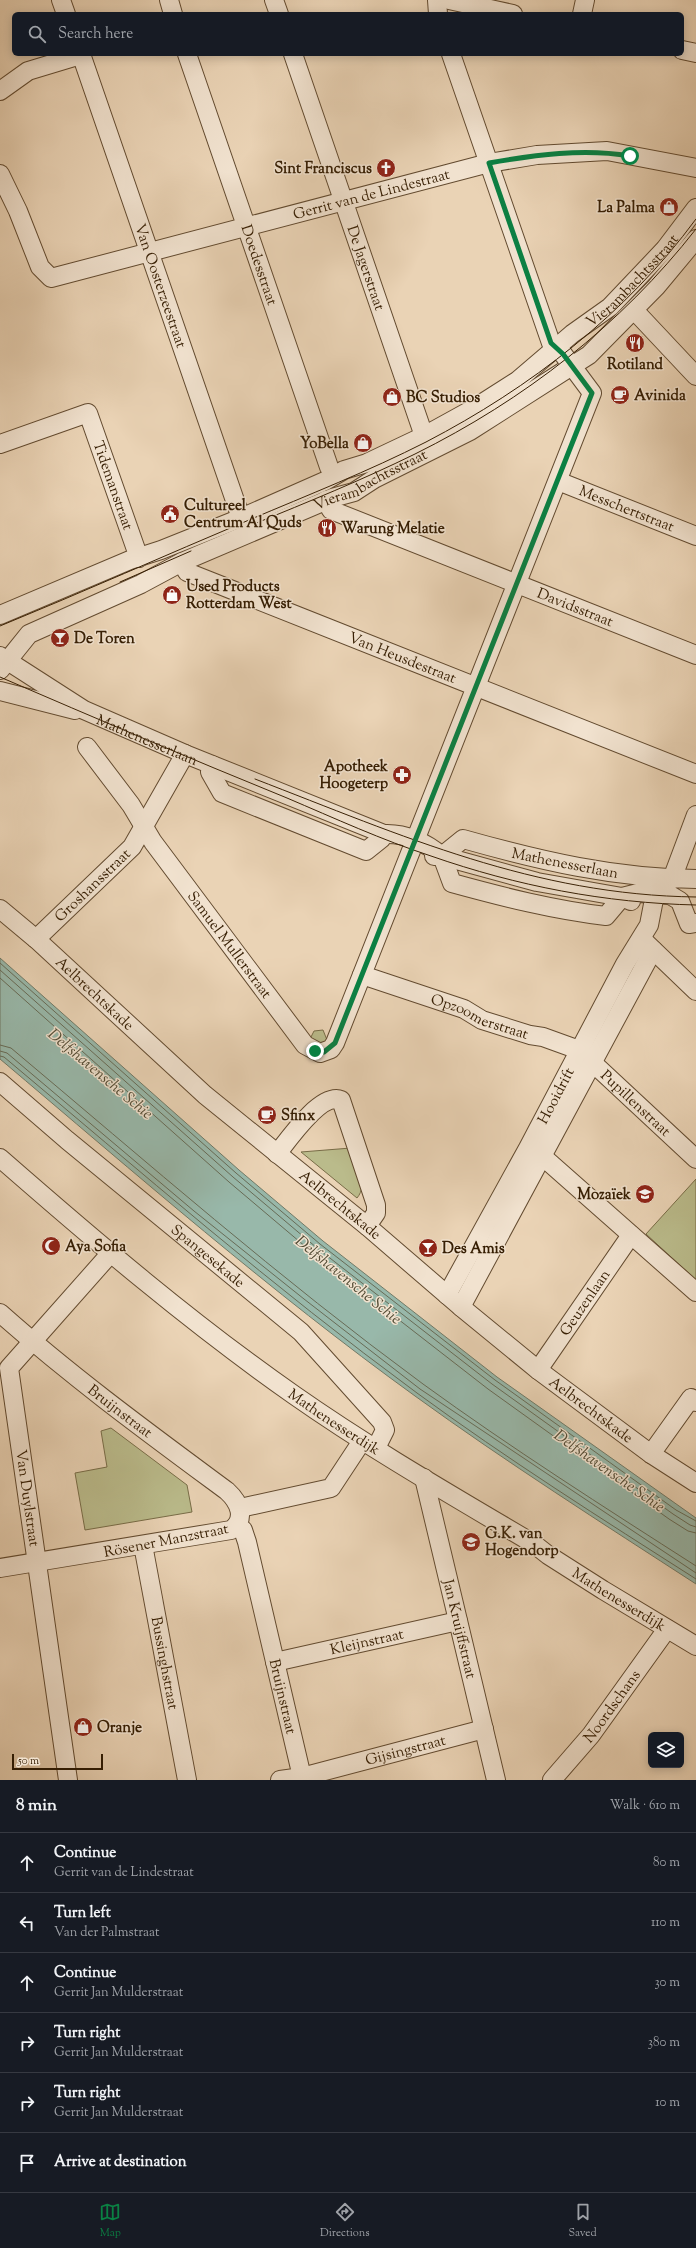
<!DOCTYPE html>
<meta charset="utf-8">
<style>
:root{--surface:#171b24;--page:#20242c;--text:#f1f3f6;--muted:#9ea1a6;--line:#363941;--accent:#0b8043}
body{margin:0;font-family:"Sorts Mill Goudy",serif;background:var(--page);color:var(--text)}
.controls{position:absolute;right:12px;bottom:12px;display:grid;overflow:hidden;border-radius:6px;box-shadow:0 2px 10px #0003}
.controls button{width:36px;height:36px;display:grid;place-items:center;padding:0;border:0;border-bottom:1px solid var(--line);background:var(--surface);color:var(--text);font:20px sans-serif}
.scale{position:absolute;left:12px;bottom:10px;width:91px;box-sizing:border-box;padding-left:4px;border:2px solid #361e03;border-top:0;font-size:11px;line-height:14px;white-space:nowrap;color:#361e03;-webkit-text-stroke:3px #f1e2cf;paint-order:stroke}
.stop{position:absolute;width:12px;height:12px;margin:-9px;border:3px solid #0b8043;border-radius:50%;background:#fff}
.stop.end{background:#0b8043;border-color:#fff;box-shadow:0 1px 4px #0008}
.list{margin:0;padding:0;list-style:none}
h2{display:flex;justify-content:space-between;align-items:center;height:52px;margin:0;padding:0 16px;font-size:17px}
h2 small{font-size:13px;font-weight:400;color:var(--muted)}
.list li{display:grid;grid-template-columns:26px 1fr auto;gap:12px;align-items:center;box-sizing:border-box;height:60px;padding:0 16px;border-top:1px solid var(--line)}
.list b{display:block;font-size:15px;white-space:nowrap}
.list p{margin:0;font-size:13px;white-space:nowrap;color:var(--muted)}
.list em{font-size:13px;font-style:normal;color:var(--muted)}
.icon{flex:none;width:22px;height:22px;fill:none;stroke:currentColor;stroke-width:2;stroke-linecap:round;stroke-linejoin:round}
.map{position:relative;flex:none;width:696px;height:1780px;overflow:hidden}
.search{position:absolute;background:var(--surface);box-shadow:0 2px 10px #0003;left:12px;right:12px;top:12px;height:44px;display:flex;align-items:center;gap:10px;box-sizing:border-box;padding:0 14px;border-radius:6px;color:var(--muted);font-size:15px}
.sheet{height:412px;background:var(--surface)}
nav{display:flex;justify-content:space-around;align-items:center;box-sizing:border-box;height:56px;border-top:1px solid var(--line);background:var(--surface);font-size:11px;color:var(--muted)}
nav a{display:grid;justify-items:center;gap:2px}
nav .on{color:var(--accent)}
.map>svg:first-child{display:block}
.green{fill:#babb8b;stroke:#786c47}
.water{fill:#98b8aa;stroke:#717a67}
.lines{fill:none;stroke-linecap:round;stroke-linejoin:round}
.shore{stroke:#676b56;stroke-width:1}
.minor-casing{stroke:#634b30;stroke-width:20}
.minor{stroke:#f1e2cf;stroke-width:18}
.tram{stroke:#361e03;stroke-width:1}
.route{stroke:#0b8043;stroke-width:5}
.labels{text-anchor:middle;stroke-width:3;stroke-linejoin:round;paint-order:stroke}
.poi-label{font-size:15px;font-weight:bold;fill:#361e03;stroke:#f1e2cf;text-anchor:start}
.street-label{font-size:15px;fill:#361e03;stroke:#f1e2cf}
.water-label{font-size:16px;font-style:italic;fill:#534c35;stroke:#f1e2cf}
</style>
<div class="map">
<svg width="696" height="1780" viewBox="0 0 696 1780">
<rect width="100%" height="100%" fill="#ead3b5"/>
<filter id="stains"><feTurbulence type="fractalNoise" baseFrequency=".005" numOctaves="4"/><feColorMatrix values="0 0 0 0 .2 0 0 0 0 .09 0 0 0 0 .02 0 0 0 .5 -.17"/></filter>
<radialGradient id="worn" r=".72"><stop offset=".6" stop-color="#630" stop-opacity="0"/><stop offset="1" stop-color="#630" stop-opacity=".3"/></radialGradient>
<path class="green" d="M323 1030 327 1040 322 1044 310 1039 314 1031Z
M351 1148C356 1164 369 1184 357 1198L301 1152Z
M696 1179V1280L646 1234Z
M111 1428 187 1485 192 1512 85 1530 75 1473 107 1467 101 1431Z"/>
<path class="water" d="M0 958 239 1170 323 1241 497 1377 696 1518V1584C602 1523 506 1462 415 1396 271 1292 136 1174 0 1059Z"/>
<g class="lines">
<path class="shore" d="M0 963 236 1173 320 1244 495 1380 676 1510 696 1521
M0 970 233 1177 317 1248 492 1384 673 1514 690 1525 696 1527
M0 978 229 1182 313 1253 488 1389 669 1519 688 1531 696 1533
M0 1045 11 1048C147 1162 280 1279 423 1384 511 1448 604 1507 696 1566
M0 1051 7 1053 194 1211 304 1299 420 1389 696 1573
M0 1056 4 1057C140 1171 274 1288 417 1393 507 1459 602 1519 696 1579"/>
<defs>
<g id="minor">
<path d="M61 0 66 14"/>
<path d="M169 0 173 14"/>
<path d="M274 0 279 14"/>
<path d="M437 0 438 14"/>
<path d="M449 0 513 14"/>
<path d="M582 14 585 0"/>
<path d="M682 50 696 53"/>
<path id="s1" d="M81 54 241 518"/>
<path id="s2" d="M187 54 329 467 334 475"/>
<path id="s3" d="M293 54 424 436"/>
<path d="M0 91 28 71 81 55"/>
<path id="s4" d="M0 174 18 211 40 267 51 278 489 163 537 155 607 151 696 168"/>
<path d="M634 310 696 376"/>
<path id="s5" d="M0 444 88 413 139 558"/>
<path id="s6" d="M558 481 696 536"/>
<path id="s7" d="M326 500 331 510 696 655"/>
<path id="s8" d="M182 562 187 572 696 774"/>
<path id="s9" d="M0 615 130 560 161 550 241 518 325 481 344 470 367 463 424 436 473 409 517 381 572 334 610 307 665 249 696 208"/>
<path d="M0 656 84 710 185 754 384 834C406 833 425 842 442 856"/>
<path id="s10" d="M0 670 29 634 141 584 182 562 332 498 354 492 374 479 470 431 589 355 656 287 696 239"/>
<path d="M0 691 75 710"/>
<path id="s11" d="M87 747 131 805 153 842 305 1045 320 1053 331 1049 335 1043 592 393 563 354 551 343 451 54"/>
<path d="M212 765 210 772 222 793 366 851 381 839 384 834"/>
<path d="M434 856H442L537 882 622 897 631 901"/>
<path d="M672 879 696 815"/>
<path d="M696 879C614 878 541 861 463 839L442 856 452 883C503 897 554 910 606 916L622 897 638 893 670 895 680 901 689 924 696 923"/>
<path id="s12" d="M0 909 36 939 205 1095 367 1226 461 1307 538 1370 651 1454 696 1483"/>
<path id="s13" d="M36 939 132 847 185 754"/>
<path d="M646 943 696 991"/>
<path id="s14" d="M362 975 464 1009 482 1020 530 1035 543 1037 579 1050 696 1159"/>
<path id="s15" d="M0 1082 67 1140 301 1332 382 1422 385 1430 376 1448"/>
<path d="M532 1150 542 1156 696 1292"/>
<path d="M277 1154C288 1140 321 1092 341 1100L376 1205V1213L367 1226"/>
<path id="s16" d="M0 1158C95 1241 191 1323 294 1395 371 1449 453 1496 534 1544L548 1555 603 1590 696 1646"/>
<path id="s17" d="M447 1295 528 1148 625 964 649 925 655 894"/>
<path d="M461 1307 653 950"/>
<path id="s18" d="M0 1313C72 1377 150 1434 227 1491 239 1502 247 1519 231 1530L0 1568"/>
<path id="s19" d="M538 1370 631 1235"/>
<path d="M651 1454 691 1398 696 1402"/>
<path id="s20" d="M424 1478 496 1780"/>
<path d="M240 1508 331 1488 362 1441"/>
<path id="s21" d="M237 1525 243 1530 247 1542 302 1777"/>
<path id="s22" d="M143 1545 187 1780"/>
<path id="s23" d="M275 1662 458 1621"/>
<path d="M68 1780 9 1368 110 1254"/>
<path id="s24" d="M280 1780 302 1777 484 1729"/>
<path id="s25" d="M552 1780 591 1735 667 1629"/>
</g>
</defs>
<use href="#minor" class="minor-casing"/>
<use href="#minor" class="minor"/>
<g class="tram">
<path d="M254 524C308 502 362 480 415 454 524 400 621 325 696 229"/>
<path d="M120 582 191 551"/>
<path d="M0 626C83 592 166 555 249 520 308 495 369 471 426 442 530 388 626 314 696 219"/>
<path id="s26" d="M0 677C95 718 191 759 287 798 334 818 382 840 431 856 517 886 605 903 696 905"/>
<path d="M255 779C403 836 534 895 696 897"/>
</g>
</g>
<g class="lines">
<path class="route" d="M315 1051 324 1052 335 1043 592 393 563 354 551 343 489 163C535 155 583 148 630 156"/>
</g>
<defs>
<symbol id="church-disc" viewBox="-11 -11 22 22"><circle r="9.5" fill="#8f2418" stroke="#f1e2cf"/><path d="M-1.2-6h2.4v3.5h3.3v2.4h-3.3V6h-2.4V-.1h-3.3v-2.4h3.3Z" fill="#fff"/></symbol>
<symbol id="shop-disc" viewBox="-11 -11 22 22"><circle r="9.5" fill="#8f2418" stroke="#f1e2cf"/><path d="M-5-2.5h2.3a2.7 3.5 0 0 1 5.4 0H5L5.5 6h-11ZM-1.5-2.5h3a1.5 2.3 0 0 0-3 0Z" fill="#fff"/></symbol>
<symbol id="restaurant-disc" viewBox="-11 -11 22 22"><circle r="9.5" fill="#8f2418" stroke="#f1e2cf"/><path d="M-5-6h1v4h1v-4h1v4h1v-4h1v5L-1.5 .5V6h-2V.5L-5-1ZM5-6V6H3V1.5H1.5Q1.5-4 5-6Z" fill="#fff"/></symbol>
<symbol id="cafe-disc" viewBox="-11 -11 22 22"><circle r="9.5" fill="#8f2418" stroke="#f1e2cf"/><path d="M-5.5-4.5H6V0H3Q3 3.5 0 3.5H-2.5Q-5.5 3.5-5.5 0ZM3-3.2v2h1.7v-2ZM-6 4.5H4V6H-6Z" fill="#fff"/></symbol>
<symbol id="civic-disc" viewBox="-11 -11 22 22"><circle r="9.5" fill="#8f2418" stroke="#f1e2cf"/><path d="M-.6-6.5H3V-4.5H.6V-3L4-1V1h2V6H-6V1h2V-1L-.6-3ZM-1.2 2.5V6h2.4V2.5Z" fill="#fff"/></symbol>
<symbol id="bar-disc" viewBox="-11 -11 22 22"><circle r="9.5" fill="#8f2418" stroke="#f1e2cf"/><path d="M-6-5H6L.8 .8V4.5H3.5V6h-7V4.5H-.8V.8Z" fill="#fff"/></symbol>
<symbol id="pharmacy-disc" viewBox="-11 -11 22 22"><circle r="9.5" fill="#8f2418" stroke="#f1e2cf"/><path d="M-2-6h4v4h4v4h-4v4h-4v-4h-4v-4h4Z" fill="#fff"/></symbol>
<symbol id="school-disc" viewBox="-11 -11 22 22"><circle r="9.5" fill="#8f2418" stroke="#f1e2cf"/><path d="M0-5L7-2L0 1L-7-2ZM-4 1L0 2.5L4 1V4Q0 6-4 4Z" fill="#fff"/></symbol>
<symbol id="mosque-disc" viewBox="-11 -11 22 22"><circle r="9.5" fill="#8f2418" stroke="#f1e2cf"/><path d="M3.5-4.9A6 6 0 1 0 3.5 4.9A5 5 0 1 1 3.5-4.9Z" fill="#fff"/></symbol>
<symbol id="university-disc" viewBox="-11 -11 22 22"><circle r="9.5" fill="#8f2418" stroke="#f1e2cf"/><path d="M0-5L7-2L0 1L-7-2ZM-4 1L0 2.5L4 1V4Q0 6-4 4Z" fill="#fff"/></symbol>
</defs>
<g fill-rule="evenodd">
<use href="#church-disc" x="375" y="157" width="22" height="22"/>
<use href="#shop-disc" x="658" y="196" width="22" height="22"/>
<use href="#restaurant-disc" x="624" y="332" width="22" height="22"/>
<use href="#cafe-disc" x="609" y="384" width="22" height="22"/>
<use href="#shop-disc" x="381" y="386" width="22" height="22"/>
<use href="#shop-disc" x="352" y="432" width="22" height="22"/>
<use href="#civic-disc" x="159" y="503" width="22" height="22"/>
<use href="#restaurant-disc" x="316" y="517" width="22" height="22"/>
<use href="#shop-disc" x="161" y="584" width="22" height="22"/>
<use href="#bar-disc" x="49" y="627" width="22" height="22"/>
<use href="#pharmacy-disc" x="391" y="764" width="22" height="22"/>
<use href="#cafe-disc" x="256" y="1104" width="22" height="22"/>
<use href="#school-disc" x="634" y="1183" width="22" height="22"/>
<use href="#mosque-disc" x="40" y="1235" width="22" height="22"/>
<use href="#bar-disc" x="417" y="1237" width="22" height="22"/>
<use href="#university-disc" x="460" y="1531" width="22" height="22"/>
<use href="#shop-disc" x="72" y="1716" width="22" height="22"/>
</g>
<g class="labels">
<g class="poi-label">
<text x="372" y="173" text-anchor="end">Sint Franciscus</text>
<text x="655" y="212" text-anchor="end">La Palma</text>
<text x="635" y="369" text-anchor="middle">Rotiland</text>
<text x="634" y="400">Avinida</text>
<text x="406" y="402">BC Studios</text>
<text x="349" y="448" text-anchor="end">YoBella</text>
<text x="184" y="510">Cultureel<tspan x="184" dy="17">Centrum Al Quds</tspan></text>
<text x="341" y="533">Warung Melatie</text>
<text x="186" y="591">Used Products<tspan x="186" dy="17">Rotterdam West</tspan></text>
<text x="74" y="643">De Toren</text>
<text x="388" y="771" text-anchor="end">Apotheek<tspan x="388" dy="17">Hoogeterp</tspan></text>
<text x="281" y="1120">Sfinx</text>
<text x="631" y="1199" text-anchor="end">Mozaïek</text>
<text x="65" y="1251">Aya Sofia</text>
<text x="442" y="1253">Des Amis</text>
<text x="485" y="1538">G.K. van<tspan x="485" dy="17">Hogendorp</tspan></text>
<text x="97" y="1732">Oranje</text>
</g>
<g class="street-label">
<text dy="5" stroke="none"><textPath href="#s4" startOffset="448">Gerrit van de Lindestraat</textPath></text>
<text dy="5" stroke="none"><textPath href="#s2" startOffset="223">Doedesstraat</textPath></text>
<text dy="5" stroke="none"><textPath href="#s3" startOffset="226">De Jagerstraat</textPath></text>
<text dy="5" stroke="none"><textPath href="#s9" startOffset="722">Vierambachtsstraat</textPath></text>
<text dy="5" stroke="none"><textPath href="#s1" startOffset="245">Van Oosterzeestraat</textPath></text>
<text dy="5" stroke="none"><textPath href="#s10" startOffset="421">Vierambachtsstraat</textPath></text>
<text dy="5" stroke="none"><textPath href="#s5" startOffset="170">Tidemanstraat</textPath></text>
<text dy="5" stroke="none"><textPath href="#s6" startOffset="74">Messchertstraat</textPath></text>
<text dy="5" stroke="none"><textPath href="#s7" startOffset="274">Davidsstraat</textPath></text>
<text dy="5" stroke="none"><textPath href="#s8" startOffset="243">Van Heusdestraat</textPath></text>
<text dy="5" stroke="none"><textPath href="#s26" startOffset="160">Mathenesserlaan</textPath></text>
<text transform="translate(565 863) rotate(11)" y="5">Mathenesserlaan</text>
<text dy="5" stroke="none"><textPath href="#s13" startOffset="78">Groshansstraat</textPath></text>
<text dy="5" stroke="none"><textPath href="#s11" startOffset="244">Samuel Mullerstraat</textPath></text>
<text dy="5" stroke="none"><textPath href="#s12" startOffset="127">Aelbrechtskade</textPath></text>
<text dy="5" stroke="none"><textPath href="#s14" startOffset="125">Opzoomerstraat</textPath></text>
<text dy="5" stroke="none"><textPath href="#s17" startOffset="227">Hooidrift</textPath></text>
<text dy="5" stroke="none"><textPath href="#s14" startOffset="308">Pupillenstraat</textPath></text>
<text dy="5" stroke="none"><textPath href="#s12" startOffset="451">Aelbrechtskade</textPath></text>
<text dy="5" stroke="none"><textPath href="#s15" startOffset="271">Spangesekade</textPath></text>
<text dy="5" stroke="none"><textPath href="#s19" startOffset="82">Geuzenlaan</textPath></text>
<text dy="5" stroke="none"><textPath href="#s12" startOffset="775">Aelbrechtskade</textPath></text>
<text dy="5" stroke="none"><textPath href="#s18" startOffset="155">Bruijnstraat</textPath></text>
<text dy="5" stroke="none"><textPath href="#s16" startOffset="426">Mathenesserdijk</textPath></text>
<text transform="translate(28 1498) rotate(82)" y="5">Van Duylstraat</text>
<text transform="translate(166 1540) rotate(-11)" y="5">Rösener Manzstraat</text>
<text dy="5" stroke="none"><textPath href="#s16" startOffset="762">Mathenesserdijk</textPath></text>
<text dy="5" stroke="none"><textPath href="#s20" startOffset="155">Jan Kruijffstraat</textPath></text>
<text dy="5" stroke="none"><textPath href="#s23" startOffset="94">Kleijnstraat</textPath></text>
<text dy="5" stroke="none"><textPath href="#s22" startOffset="120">Bussinghstraat</textPath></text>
<text dy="5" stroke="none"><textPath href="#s21" startOffset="179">Bruijnstraat</textPath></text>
<text dy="5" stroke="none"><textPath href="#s25" startOffset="95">Noordschans</textPath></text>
<text dy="5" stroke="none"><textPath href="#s24" startOffset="129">Gijsingstraat</textPath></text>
</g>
<g class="water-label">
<text transform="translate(101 1073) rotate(40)" y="6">Delfshavensche Schie</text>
<text transform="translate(349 1279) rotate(39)" y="6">Delfshavensche Schie</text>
<text transform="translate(610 1470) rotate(35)" y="6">Delfshavensche Schie</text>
</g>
</g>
<rect width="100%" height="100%" filter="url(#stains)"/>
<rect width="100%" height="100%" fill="url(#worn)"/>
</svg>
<div class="controls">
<button><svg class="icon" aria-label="layers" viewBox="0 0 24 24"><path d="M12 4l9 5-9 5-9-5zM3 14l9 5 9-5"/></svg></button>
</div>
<div class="scale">50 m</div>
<div class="stop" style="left:630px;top:156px"></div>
<div class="stop end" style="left:315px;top:1051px"></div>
<div class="search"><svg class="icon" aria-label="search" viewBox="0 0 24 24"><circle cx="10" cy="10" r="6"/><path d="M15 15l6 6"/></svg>Search here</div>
</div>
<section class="sheet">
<h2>8 min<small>Walk · 610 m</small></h2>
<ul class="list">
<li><svg class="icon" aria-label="ahead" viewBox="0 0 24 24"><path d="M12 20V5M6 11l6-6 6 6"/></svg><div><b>Continue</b><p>Gerrit van de Lindestraat</p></div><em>80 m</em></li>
<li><svg class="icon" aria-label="left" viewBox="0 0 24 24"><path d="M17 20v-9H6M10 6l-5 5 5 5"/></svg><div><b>Turn left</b><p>Van der Palmstraat</p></div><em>110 m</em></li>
<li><svg class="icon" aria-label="ahead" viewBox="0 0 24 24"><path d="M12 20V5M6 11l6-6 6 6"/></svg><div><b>Continue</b><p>Gerrit Jan Mulderstraat</p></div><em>30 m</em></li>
<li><svg class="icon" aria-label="right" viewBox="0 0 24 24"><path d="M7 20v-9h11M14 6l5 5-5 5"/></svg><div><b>Turn right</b><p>Gerrit Jan Mulderstraat</p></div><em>380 m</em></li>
<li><svg class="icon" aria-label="right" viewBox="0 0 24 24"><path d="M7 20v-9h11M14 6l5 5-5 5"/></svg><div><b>Turn right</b><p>Gerrit Jan Mulderstraat</p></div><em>10 m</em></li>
<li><svg class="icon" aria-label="arrive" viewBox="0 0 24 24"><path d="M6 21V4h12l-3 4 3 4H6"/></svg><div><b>Arrive at destination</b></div></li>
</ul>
</section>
<nav>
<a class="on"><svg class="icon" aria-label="map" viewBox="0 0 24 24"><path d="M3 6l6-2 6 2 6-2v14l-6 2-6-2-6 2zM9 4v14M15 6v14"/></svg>Map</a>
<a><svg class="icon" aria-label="directions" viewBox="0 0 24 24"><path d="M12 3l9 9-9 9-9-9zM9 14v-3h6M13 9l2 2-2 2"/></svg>Directions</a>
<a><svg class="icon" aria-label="saved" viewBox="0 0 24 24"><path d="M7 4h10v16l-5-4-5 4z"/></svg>Saved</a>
</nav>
